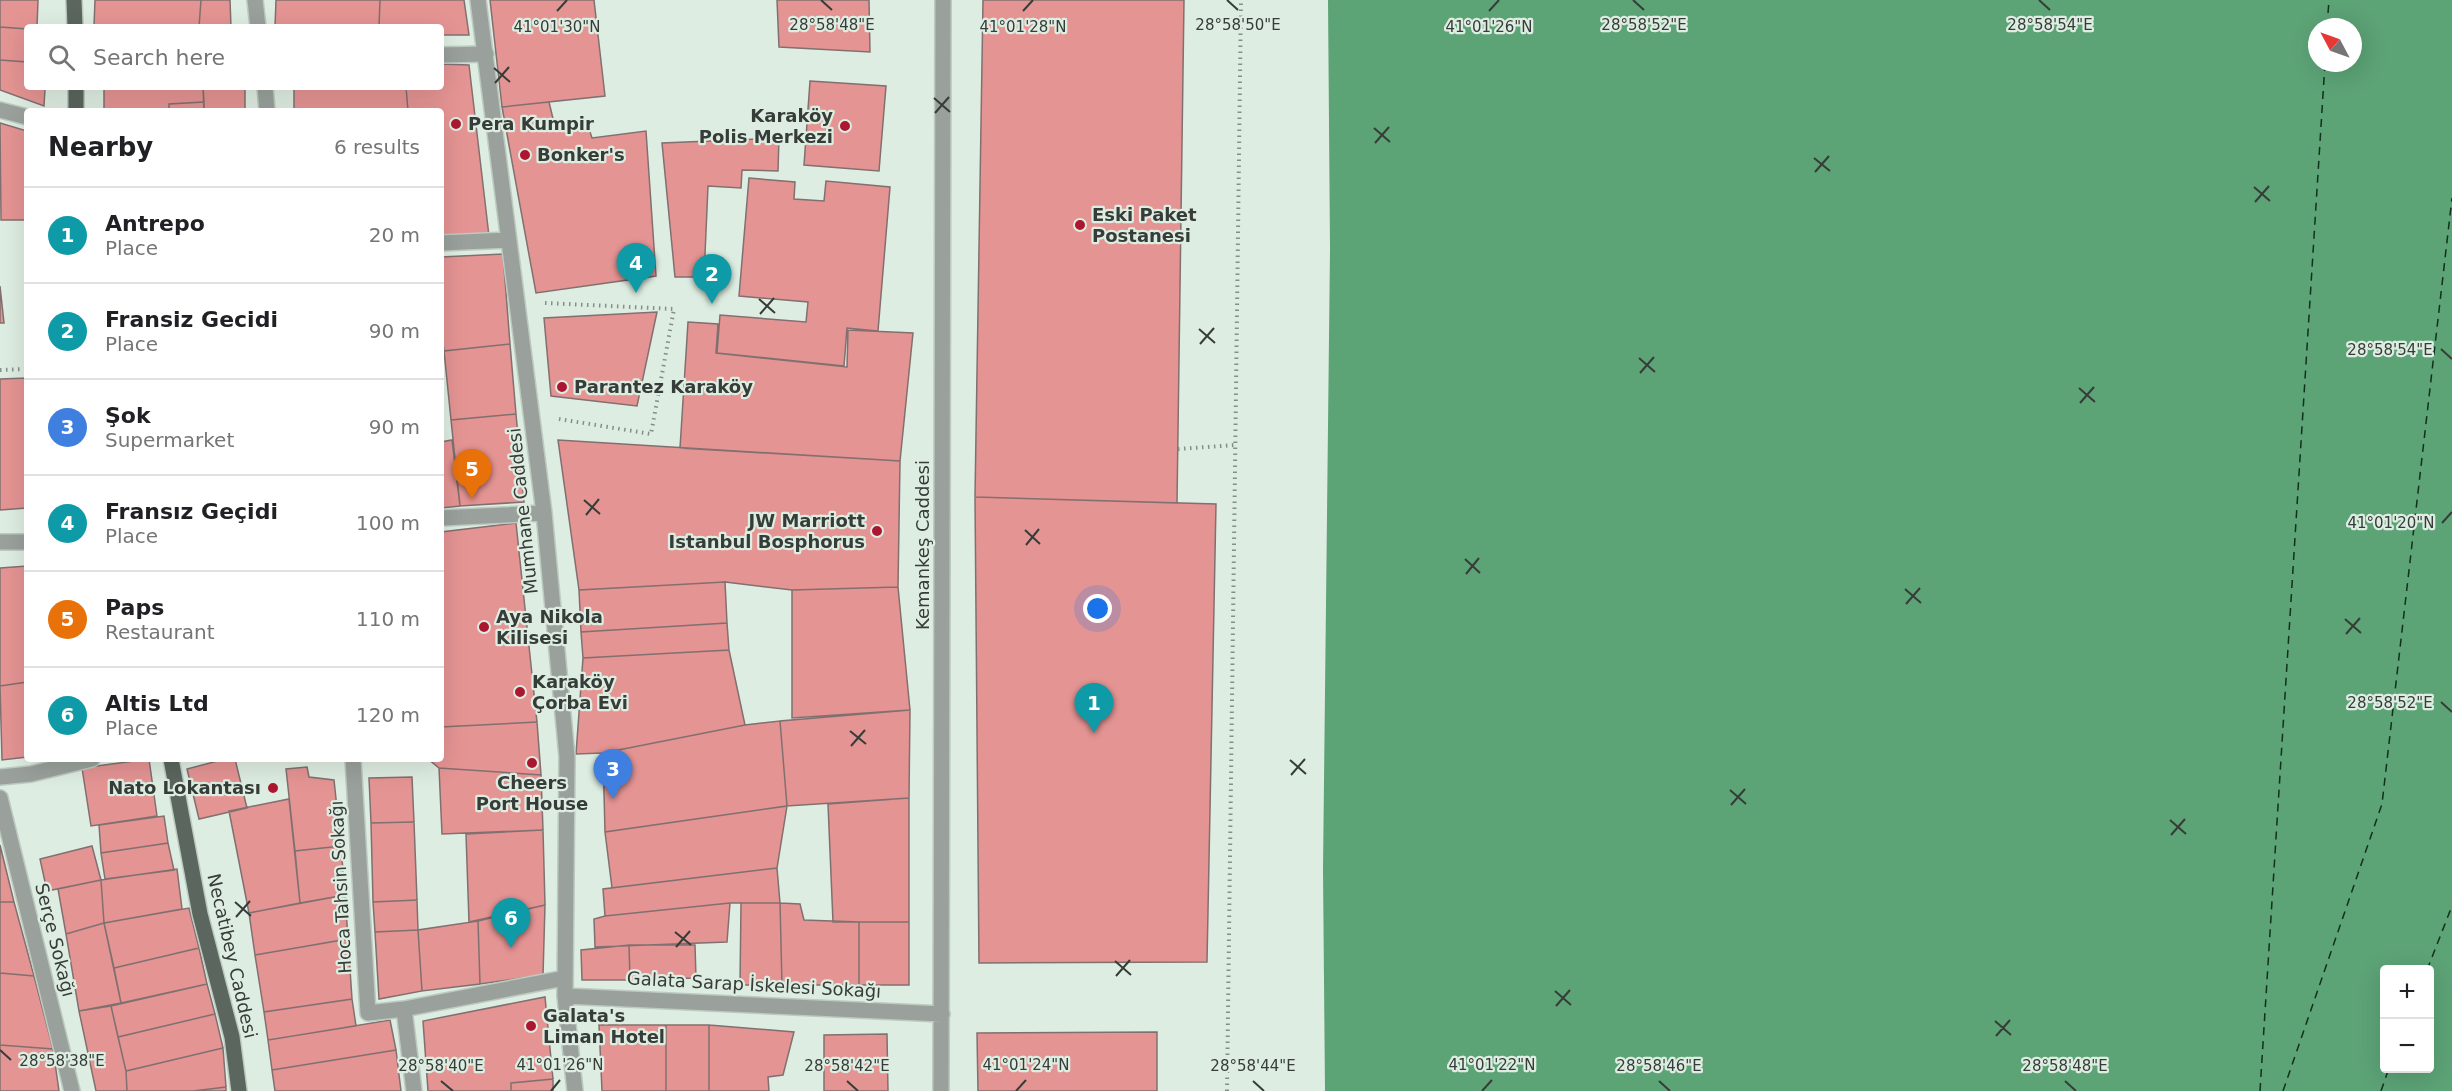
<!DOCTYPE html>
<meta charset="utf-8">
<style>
:root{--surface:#fff;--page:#f6f6f6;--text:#202124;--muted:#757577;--line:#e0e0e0;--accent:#ac1730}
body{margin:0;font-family:"DejaVu Sans",sans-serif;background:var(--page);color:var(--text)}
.controls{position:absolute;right:18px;bottom:18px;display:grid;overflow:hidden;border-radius:6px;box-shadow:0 6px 24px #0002}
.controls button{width:54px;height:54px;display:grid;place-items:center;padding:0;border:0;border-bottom:2px solid var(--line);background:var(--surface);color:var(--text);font:30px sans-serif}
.compass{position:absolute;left:2308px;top:18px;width:54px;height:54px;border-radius:50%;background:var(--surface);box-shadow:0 6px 24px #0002;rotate:311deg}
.you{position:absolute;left:1098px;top:609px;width:21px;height:21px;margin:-15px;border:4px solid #fff;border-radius:50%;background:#1a73e8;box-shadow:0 0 0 9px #1a73e833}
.badge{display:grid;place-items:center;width:39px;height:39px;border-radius:50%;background:var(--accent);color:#fff;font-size:20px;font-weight:700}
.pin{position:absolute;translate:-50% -50px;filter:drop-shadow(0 2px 3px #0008)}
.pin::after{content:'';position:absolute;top:32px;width:21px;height:18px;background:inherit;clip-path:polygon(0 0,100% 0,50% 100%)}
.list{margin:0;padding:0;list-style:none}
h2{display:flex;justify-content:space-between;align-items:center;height:78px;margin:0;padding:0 24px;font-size:26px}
h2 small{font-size:20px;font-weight:400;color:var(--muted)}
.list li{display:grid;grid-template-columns:39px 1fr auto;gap:18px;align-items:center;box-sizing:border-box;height:96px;padding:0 24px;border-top:2px solid var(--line)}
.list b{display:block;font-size:22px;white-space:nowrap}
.list p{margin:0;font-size:20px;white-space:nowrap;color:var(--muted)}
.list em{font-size:20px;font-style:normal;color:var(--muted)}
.icon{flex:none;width:33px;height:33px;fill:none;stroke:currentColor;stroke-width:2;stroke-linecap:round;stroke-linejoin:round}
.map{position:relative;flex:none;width:2452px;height:1091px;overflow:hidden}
.search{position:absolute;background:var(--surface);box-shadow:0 6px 24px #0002;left:24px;top:24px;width:420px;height:66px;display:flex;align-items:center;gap:15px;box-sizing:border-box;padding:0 21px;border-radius:6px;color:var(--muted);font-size:22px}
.panel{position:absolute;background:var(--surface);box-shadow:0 6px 24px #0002;left:24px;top:108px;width:420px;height:654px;border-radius:6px}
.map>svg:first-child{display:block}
.water{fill:#5ca376;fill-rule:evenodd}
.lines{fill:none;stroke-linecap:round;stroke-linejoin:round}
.ferry{stroke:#11311e;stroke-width:1.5;stroke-dasharray:8 6;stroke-linecap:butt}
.building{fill:#e49493;stroke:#81706f;stroke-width:1.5}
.minor-casing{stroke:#bccac0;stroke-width:18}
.major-casing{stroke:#bccac0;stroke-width:18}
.path{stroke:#858f88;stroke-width:4;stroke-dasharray:1.5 4.5;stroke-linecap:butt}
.minor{stroke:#9aa19c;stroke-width:15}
.major{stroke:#5b665e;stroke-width:15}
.ticks{fill:none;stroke:#363c38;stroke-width:2}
.poi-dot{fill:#ac1730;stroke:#deede2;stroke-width:2}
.labels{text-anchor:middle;stroke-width:4.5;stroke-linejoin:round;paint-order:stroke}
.poi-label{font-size:18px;font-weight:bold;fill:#363c38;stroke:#deede2;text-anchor:start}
.street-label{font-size:18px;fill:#363c38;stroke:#deede2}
.ticks-label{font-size:15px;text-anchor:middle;fill:#363c38;stroke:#deede2;stroke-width:4.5;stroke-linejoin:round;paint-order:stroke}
</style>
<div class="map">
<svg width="2452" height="1091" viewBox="0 0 2452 1091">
<rect width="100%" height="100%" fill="#deede2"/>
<path class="water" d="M1328 0H2452V1091H1325L1323 870 1330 249ZM2317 27H2353V63H2317ZM2384 970H2430V1068H2384Z"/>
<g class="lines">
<path class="ferry" d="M2327 27 2329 0
M2427 970 2452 906
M2260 1091 2325 63
M2283 1091 2382 804 2452 198
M2381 1091 2389 1068"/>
</g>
<path class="building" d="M0 0H38L37 27H27V29L0 27Z
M95 0H201L199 27 94 26Z
M201 0H230L231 27H199Z
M276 0H380L379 27H275Z
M380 0H464L469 35H441V27H379Z
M490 0H594L605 96 502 107Z
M777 0H869L870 52 779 47Z
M983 0H1184L1177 503 975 497Z
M0 27 27 29V62L0 60Z
M0 60 27 62V87H42L45 89 44 106 0 90Z
M441 64 469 65 489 236 441 240V111H408L406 87H441Z
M810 81 886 86 879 171 804 165Z
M104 87H203L204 102 169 104V111H104Z
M203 87H245V111H204Z
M294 87H406L408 111H294Z
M204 102V111H169V104Z
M549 102 556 131 587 123 592 138 646 131 656 276 536 293 502 107Z
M0 123 27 131V220H1Z
M779 138 778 171 742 170 741 188 708 186 704 277H675L662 143Z
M749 178 795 182 794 199 824 201 826 181 890 187 878 331 847 328 844 366 717 353 720 315 806 322 808 302 739 296Z
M503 254 510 344 444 351 441 328V257Z
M0 286 4 323H0Z
M657 312 637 406 551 396 544 318Z
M688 322 718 324 716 353 847 367 848 330 913 333 900 461 680 448Z
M510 344 516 414 451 420 444 351Z
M27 378V508L0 510V379Z
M516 414 524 502 460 506 451 420Z
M452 440 460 506 441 508V442Z
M558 440 900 461 898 587 792 590 725 582 579 590Z
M975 497 1216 504 1207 962 979 963Z
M516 523 537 722 441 727V532Z
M27 566V682L0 686V568Z
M725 582 727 623 581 632 579 590Z
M898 587 910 710 792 718V590Z
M727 623 729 650 583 658 581 632Z
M729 650 745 725 603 753 576 754 583 658Z
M27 682V757L2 760 0 686Z
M910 710 909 798 787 806 780 721Z
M780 721 787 806 605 832 603 753 745 725Z
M537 722 541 775 439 768 428 759H441V727Z
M149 759 157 816 91 826 82 768Z
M225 759H235L247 808 199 819 187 769Z
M307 767 309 777 334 780 341 846 295 851 286 769Z
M439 768 541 775 543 830 442 834Z
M412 777 414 822 371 823 369 778Z
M909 798V922H833L828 804Z
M289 799 300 903 249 913 229 811Z
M787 806 777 868 612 888 605 832Z
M164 816 168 843 101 853 99 825Z
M414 822 417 900 373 902 371 823Z
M543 830 545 905 469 922 466 834Z
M168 843 174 870 105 879 101 853Z
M0 845 14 902H0Z
M92 846 101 880 47 891 40 859Z
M341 846 345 895 300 903 295 851Z
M777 868 780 903H730L605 916 603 889Z
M177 869 182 909 104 923 101 880Z
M101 880 104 923 66 934 58 889Z
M345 895 348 939 255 955 249 913Z
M417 900 418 930 375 932 373 902Z
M0 902H14L34 976 0 973Z
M730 903 727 942 595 947 594 919 605 916Z
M741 903H780L782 985H740Z
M780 903 800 904 804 920 859 922V985H782Z
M545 905 543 975 480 984 478 921Z
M189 908 199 948 114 968 104 923Z
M478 921 480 984 422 991 418 930Z
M859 922H909V985H859Z
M104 923 121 1003 79 1011 66 934Z
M418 930 422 991 379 999 375 932Z
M348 939 352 999 264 1012 255 955Z
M629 945H695L696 978 630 980Z
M629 945 630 980H582L581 950Z
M199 948 207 984 121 1003 114 968Z
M0 973 34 976 53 1049 0 1045Z
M207 984 215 1014 118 1037 111 1006Z
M545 997 553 1079 511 1083V1091H428L423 1021Z
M352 999 356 1026 268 1040 264 1012Z
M111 1006 126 1071 127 1091H96L79 1011Z
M215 1014 223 1048 126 1071 118 1037Z
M390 1020 396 1050 272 1070 268 1040Z
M599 1025H666V1091H602Z
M666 1025H709V1091H666Z
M709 1025 794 1032 783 1075 768 1077 769 1091H709Z
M1157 1032V1091H978L977 1033Z
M887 1034 888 1091H824V1035Z
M0 1045 53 1049 59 1091H0Z
M223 1048 226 1087 193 1091H127L126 1071Z
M396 1050 401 1091H275L272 1070Z
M553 1079V1091H511V1083Z
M226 1087V1091H193Z"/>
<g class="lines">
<defs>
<path id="minor" d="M255 0 258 27
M478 0 544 513 567 757 565 996 575 1091
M441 55 486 54
M265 87 267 111
M0 110 27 117
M441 243 508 240
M441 518 544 513
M0 542H27
M353 759 368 1013 404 1009 565 978
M0 777 31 774 92 759
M0 798 72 1091
M565 996 942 1014
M404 1009 414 1091
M941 1091 943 0"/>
<path id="major" d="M74 0 75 27
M76 87V111
M171 759 200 914 232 1037 239 1091"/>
</defs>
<use href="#minor" class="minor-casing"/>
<use href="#major" class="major-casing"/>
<path class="path" d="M545 303 674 309 651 434 559 419
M0 370 27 369
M1178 449 1235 445
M1227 1091 1241 0"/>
<use href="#minor" class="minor"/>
<use href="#major" class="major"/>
</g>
<path class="ticks" d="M821 0 832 10M1227 0 1238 10M1633 0 1644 10M2039 0 2050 10M557 11 567 0M1023 11 1033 0M1489 11 1499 0M494 68 510 82M495 83 509 67M934 98 950 112M935 113 949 97M1374 128 1390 142M1375 143 1389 127M1814 158 1830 171M1815 172 1829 156M2254 187 2270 201M2255 202 2269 186M759 299 775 313M760 314 774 298M1199 329 1215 343M1200 344 1214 328M2441 349 2452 359M1639 358 1655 372M1640 373 1654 357M2079 388 2095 402M2080 403 2094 387M584 500 600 514M586 515 599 499M2442 523 2452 512M1025 530 1040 544M1026 545 1039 529M1465 559 1480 573M1466 574 1479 558M1905 589 1921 603M1906 604 1920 588M2345 619 2361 633M2346 634 2360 618M2441 702 2452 712M850 731 866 744M851 746 865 730M1290 760 1306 774M1291 775 1305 759M1730 790 1746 804M1731 805 1745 789M2170 820 2186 834M2171 835 2185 819M235 902 251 916M236 917 250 901M675 932 691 945M676 947 690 931M1115 961 1131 975M1116 976 1130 960M1555 991 1571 1005M1556 1006 1570 990M1995 1021 2011 1035M1996 1036 2010 1020M0 1050 11 1060M441 1081 453 1091M847 1081 858 1091M1253 1081 1264 1091M1659 1081 1670 1091M2065 1081 2076 1091M551 1091 560 1080M1016 1091 1026 1080M1482 1091 1492 1080"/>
<g class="poi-dot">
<circle cx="456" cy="124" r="6"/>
<circle cx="845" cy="126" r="6"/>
<circle cx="525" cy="155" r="6"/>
<circle cx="1080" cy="225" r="6"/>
<circle cx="562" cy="387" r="6"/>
<circle cx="877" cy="531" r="6"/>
<circle cx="484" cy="627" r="6"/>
<circle cx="520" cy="692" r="6"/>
<circle cx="532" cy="763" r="6"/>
<circle cx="273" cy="788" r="6"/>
<circle cx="531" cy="1026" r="6"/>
</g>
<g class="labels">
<g class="poi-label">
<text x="833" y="122" text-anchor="end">Karaköy<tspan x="833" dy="21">Polis Merkezi</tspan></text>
<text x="468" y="130">Pera Kumpir</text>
<text x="537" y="161">Bonker's</text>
<text x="1092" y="221">Eski Paket<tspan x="1092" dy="21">Postanesi</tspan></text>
<text x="574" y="393">Parantez Karaköy</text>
<text x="865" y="527" text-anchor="end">JW Marriott<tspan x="865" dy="21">Istanbul Bosphorus</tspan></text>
<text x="496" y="623">Aya Nikola<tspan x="496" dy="21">Kilisesi</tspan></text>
<text x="532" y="688">Karaköy<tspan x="532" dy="21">Çorba Evi</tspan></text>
<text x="532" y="789" text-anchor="middle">Cheers<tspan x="532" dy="21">Port House</tspan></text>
<text x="261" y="794" text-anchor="end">Nato Lokantası</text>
<text x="543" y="1022">Galata's<tspan x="543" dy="21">Liman Hotel</tspan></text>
</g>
<g class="street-label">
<text transform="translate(523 511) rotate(-96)" y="6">Mumhane Caddesi</text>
<text transform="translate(923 545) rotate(-90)" y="6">Kemankeş Caddesi</text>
<text transform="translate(341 887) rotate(-93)" y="6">Hoca Tahsin Sokağı</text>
<text transform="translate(55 940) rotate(76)" y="6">Serçe Sokağı</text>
<text transform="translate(232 956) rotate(77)" y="6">Necatibey Caddesi</text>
<text transform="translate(754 985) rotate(3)" y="6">Galata Sarap İskelesi Sokağı</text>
</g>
</g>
<g class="ticks-label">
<text x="1238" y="30">28°58'50"E</text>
<text x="2050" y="30">28°58'54"E</text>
<text x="832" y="30">28°58'48"E</text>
<text x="1644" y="30">28°58'52"E</text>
<text x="557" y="32">41°01'30"N</text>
<text x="1023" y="32">41°01'28"N</text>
<text x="1489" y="32">41°01'26"N</text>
<text x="2390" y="355">28°58'54"E</text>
<text x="2391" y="528">41°01'20"N</text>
<text x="2390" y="708">28°58'52"E</text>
<text x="62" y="1066">28°58'38"E</text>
<text x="560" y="1070">41°01'26"N</text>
<text x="1026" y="1070">41°01'24"N</text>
<text x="1492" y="1070">41°01'22"N</text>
<text x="441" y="1071">28°58'40"E</text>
<text x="847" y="1071">28°58'42"E</text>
<text x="1253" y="1071">28°58'44"E</text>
<text x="1659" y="1071">28°58'46"E</text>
<text x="2065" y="1071">28°58'48"E</text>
</g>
</svg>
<div class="controls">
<button>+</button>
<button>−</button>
</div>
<svg class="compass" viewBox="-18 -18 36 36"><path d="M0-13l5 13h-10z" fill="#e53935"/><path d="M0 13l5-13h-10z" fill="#757577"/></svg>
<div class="you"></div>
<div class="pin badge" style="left:1094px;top:733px;background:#0f9aa8">1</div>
<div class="pin badge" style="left:712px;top:304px;background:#0f9aa8">2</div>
<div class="pin badge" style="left:613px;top:799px;background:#3f7fe0">3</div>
<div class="pin badge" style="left:636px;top:293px;background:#0f9aa8">4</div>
<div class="pin badge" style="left:472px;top:499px;background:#e8710a">5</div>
<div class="pin badge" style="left:511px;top:948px;background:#0f9aa8">6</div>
<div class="search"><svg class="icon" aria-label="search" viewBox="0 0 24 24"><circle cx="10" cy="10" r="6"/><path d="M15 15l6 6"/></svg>Search here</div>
<section class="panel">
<h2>Nearby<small>6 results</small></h2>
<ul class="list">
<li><span class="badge" style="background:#0f9aa8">1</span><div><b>Antrepo</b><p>Place</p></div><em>20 m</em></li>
<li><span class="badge" style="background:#0f9aa8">2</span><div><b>Fransiz Gecidi</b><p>Place</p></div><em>90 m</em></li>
<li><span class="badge" style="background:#3f7fe0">3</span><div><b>Şok</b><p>Supermarket</p></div><em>90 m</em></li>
<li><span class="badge" style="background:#0f9aa8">4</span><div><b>Fransız Geçidi</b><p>Place</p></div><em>100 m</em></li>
<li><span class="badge" style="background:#e8710a">5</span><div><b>Paps</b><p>Restaurant</p></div><em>110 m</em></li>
<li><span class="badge" style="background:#0f9aa8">6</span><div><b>Altis Ltd</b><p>Place</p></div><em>120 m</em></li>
</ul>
</section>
</div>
